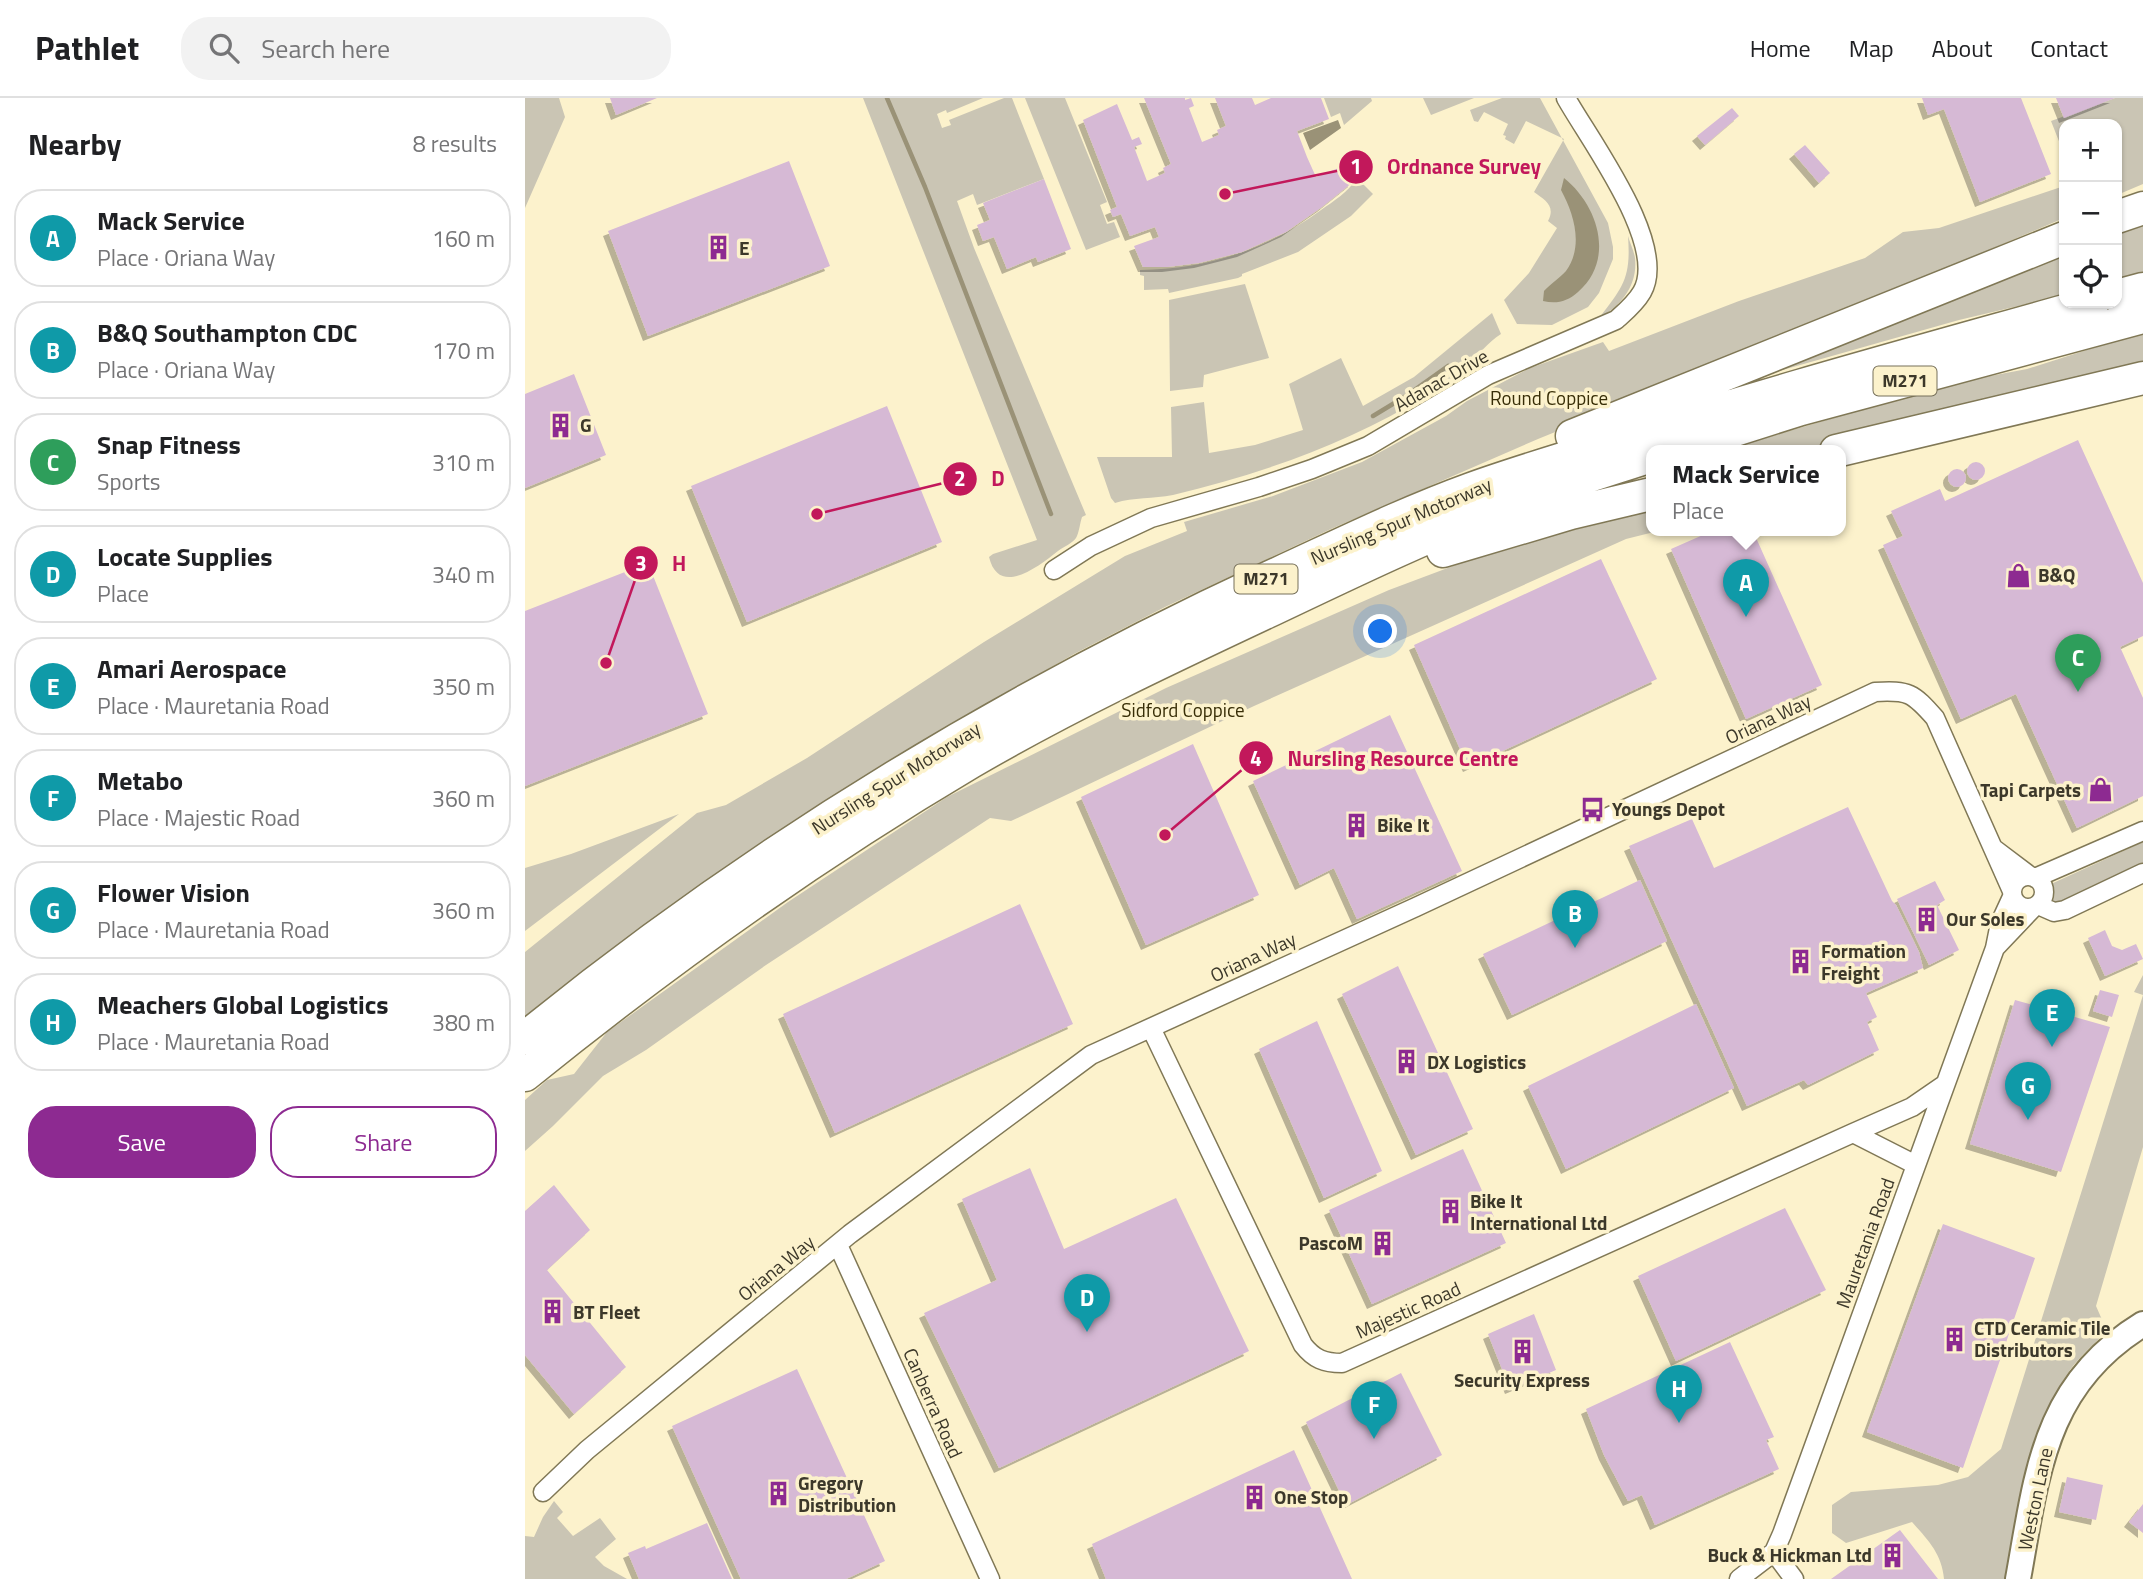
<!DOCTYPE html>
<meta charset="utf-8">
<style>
:root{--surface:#fff;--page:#f2f2f2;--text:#202124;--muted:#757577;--line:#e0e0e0;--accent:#8d2a91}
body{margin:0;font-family:"Titillium Web",sans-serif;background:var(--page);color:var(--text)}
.controls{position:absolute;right:21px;top:21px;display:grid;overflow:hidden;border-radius:14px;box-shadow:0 2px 5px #0004}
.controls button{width:63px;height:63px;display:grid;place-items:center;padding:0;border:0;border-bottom:2px solid var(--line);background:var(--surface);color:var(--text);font:35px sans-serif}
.you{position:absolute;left:856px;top:534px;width:24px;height:24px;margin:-18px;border:5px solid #fff;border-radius:50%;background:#1a73e8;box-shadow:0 0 0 10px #1a73e833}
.badge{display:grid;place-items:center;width:46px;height:46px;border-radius:50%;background:var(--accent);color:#fff;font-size:23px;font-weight:700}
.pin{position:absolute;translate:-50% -58px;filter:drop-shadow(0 2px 4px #0008)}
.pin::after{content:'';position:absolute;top:37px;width:24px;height:21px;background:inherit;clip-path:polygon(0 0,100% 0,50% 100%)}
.popup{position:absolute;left:1121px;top:347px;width:200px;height:91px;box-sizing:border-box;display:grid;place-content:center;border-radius:14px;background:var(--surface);filter:drop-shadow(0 2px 5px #0005);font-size:23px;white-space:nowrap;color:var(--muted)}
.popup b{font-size:26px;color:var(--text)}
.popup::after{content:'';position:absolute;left:50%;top:100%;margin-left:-14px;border:14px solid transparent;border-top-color:var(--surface)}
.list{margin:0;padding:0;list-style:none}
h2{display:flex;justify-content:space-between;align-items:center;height:91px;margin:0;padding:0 28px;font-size:30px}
h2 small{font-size:23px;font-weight:400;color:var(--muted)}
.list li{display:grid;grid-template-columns:46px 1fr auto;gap:21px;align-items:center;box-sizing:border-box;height:98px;margin:0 14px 14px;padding:0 14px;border:2px solid var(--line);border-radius:28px}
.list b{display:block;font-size:26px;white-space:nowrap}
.list p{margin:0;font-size:23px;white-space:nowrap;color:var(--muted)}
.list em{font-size:23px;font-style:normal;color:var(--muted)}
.actions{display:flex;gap:14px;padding:21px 28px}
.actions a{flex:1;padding:16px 0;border:2px solid var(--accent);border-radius:28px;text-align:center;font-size:24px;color:var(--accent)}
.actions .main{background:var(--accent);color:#fff}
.icon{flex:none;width:38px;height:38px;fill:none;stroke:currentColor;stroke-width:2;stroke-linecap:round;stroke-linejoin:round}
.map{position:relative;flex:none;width:1618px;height:1481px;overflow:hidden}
header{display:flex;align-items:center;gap:42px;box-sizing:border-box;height:98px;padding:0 35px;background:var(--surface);border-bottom:2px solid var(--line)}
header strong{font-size:33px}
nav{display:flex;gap:38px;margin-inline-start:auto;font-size:24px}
.search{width:490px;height:63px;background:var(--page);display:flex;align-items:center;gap:18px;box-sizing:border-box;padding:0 24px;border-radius:28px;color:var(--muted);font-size:26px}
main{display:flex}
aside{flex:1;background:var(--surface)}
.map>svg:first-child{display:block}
.green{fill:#cac5b4}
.water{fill:#9a9277}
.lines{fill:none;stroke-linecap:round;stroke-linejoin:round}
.stream{stroke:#9a9277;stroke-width:4.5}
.building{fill:#d6b9d5;filter:url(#shadow)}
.street-casing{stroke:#807856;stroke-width:21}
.secondary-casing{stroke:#807856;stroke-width:28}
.highway-casing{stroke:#807856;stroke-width:35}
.street{stroke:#fff;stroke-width:18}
.secondary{stroke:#fff;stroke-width:24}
.highway{stroke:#fff;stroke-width:32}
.labels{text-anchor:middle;stroke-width:7;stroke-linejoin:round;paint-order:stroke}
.shield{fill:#fcf2cc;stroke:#76705b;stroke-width:2}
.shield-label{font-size:18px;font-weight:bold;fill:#3c382a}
.poi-label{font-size:19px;font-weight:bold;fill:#3c382a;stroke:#fcf2cc;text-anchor:start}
.street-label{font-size:19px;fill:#3c382a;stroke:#fcf2cc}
.park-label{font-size:19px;fill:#372d06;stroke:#fcf2cc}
.leader{fill:none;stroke:#c2185b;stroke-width:2.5}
.callout-dot{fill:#c2185b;stroke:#fcf2cc;stroke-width:2.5}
.mark-label{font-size:21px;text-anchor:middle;font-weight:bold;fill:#fff}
.callout-label{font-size:21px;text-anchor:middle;font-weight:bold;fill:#c2185b;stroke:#fcf2cc;stroke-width:7;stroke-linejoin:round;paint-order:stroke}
</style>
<header>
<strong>Pathlet</strong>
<div class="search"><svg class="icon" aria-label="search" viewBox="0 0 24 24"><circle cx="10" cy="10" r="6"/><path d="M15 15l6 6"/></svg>Search here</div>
<nav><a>Home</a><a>Map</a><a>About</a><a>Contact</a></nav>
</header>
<main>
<aside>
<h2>Nearby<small>8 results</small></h2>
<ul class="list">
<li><span class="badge" style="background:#0f9aa8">A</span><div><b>Mack Service</b><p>Place · Oriana Way</p></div><em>160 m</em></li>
<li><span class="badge" style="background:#0f9aa8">B</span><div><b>B&amp;Q Southampton CDC</b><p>Place · Oriana Way</p></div><em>170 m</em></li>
<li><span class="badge" style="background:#2e9e5b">C</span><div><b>Snap Fitness</b><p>Sports</p></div><em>310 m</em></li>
<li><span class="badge" style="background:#0f9aa8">D</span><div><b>Locate Supplies</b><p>Place</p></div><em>340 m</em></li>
<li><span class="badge" style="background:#0f9aa8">E</span><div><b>Amari Aerospace</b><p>Place · Mauretania Road</p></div><em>350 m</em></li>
<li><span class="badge" style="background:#0f9aa8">F</span><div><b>Metabo</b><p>Place · Majestic Road</p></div><em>360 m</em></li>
<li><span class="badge" style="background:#0f9aa8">G</span><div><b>Flower Vision</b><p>Place · Mauretania Road</p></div><em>360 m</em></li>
<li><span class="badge" style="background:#0f9aa8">H</span><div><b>Meachers Global Logistics</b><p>Place · Mauretania Road</p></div><em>380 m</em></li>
</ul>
<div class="actions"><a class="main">Save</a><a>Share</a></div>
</aside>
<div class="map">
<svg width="1618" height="1481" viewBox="0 0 1618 1481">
<defs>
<filter id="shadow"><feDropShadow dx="-5" dy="5" stdDeviation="0" flood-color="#0004"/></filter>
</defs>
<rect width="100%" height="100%" fill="#fcf2cc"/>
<path class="green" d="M0 0H34L40 19 0 110Z
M338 0H458L422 15 421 12 412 16 417 30 426 27 424 22 479 0H487L519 81 452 107 448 96 432 103 449 150 561 417 557 419C555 425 554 435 551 440 548 445 538 449 533 453 514 468 474 500 464 459L468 456 512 442Z
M500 0H540L582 104 575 107 582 126 589 124 595 139 561 152Z
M799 0H846L847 3 819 27 815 15 806 19Z
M898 0H949L906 17Z
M977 0H1015L1083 125 1088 149V161L1074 195 1063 209 1027 227 992 226 979 202 1004 175 1032 130 1023 123C1031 108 1020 102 1009 94L1039 41 1001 23 989 46 980 41 981 38 978 37 983 26 959 14 953 24 949 23 945 12Z
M1590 0H1618V86L1592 97V26H1539V56L1526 23Z
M832 80 848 96 826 118 773 154 717 176V178L713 180 644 195 643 191 619 192V178L615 177V172C682 171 742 152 796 112 809 103 823 94 832 80Z
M1539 88V120L1356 198 1308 221 1013 341 806 431 640 509 549 556 355 668 275 719 99 842 0 919V854L172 715 201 707 282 660 459 544 600 458 662 433 659 424 748 398 837 364 921 318 942 303 1005 270 1078 244 1084 253 1214 203 1340 160 1378 134 1414 130Z
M1618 125V175L1592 184V135Z
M1103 138C1105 145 1109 153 1110 160 1113 187 1096 208 1074 220 1099 188 1106 179 1103 138Z
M1539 156V197L1434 222 1212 285Z
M720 186 744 260 679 277 678 289 645 293 644 202Z
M967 215 976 236C963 244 953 258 941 268 929 279 915 289 902 297 825 345 736 376 648 397 628 401 609 399 590 405L586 400 572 359H647L646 309 679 304 684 355 730 347 778 332 764 286 816 260 838 308 889 279Z
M1618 234V271L1269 353H1196L1428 285 1502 271Z
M1126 413V433H1133L1101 441 729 608 486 723 465 720 241 867 121 952 78 978 28 1028 0 1053V1002L22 982 49 976 82 934 263 804 422 699 641 590 864 492 976 450Z
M154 716 0 833V770L46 756Z
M1618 744V770L1546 806 1524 807 1526 802 1524 788 1526 786Z
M1618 877V1049L1571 1208 1582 1233C1570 1245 1555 1258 1545 1272 1503 1332 1492 1410 1480 1481H1419C1417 1456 1403 1442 1387 1424L1321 1445 1307 1435V1407L1326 1394 1413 1387 1443 1379 1476 1351 1618 897 1609 894Z
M29 1403 38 1414 32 1420 48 1438 75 1420 91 1441 70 1459 79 1468 102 1481H0V1438L9 1439 18 1419Z"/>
<path class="water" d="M813 22 816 30 785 52 778 35Z
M1039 80C1074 108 1090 162 1053 194 1042 204 1031 206 1018 203L1019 193C1025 186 1035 180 1041 173 1059 148 1049 116 1036 92Z"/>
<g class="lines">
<path class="stream" d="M362 0 400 89 526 416
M848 318 881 298 923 268"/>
</g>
<path class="building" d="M85 0H132L91 17Z
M619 0H660V2L666 0 669 8 664 10 677 44 694 37 692 32 701 28 690 0H727L730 7 746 0H796L804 21 772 33 782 59 791 79 821 67 828 84 797 109 761 134 717 154 674 165 642 169H618L609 148 634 139 630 129 605 138 596 116 588 119 585 112 592 109 558 22 592 6 607 42 614 39 617 46 609 49 622 83 640 75 638 70 646 66Z
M1397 0H1496L1526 76 1455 104 1419 11 1403 17Z
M1531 0H1590L1539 20Z
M1207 10 1214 18 1180 47 1172 38Z
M1280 47 1305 75 1294 85 1269 56Z
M264 63 305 168 123 238 83 133Z
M519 81 546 151 513 164 511 159 482 171 469 139 458 143 452 127 465 122 458 105Z
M49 276 81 357 0 390V296Z
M362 308 417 444 222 524 166 388Z
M1553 342 1618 485V538L1595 549 1618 600V698L1552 730 1491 596 1436 621 1358 447 1378 438 1366 413 1415 391 1420 403Z
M1442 373a9 9 0 1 1 18 0a9 9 0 1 1-18 0Z
M1423 380a9 9 0 1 1 18 0a9 9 0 1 1-18 0Z
M1187 433H1228L1297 587 1221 621 1146 451Z
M1076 461 1132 581 943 669 889 547Z
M123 465 183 616 0 688V513Z
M865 617 937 773 832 821 809 770 775 787 728 683Z
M668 646 734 797 621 847 556 699Z
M1323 709 1367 803 1371 807 1394 854 1398 870 1341 895 1352 919 1342 924 1354 952 1283 987 1279 982 1222 1008 1104 748 1167 721 1189 770Z
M1115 782 1142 843 987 917 958 856Z
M1410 783 1420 802 1412 807 1434 852 1404 867 1372 801Z
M495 806 548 926 310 1035 258 916Z
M1580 832 1587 848 1597 852 1611 846 1618 861 1580 878 1563 840Z
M873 868 948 1031 891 1057 817 896Z
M1575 892 1594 897 1587 919 1568 913Z
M1490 902 1585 929 1536 1074 1445 1046Z
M1171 906 1209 990 1041 1071 1003 988Z
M792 923 857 1073 799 1100 734 951Z
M938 1051 981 1145 847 1206 804 1112Z
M505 1070 539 1151 651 1100 724 1253 474 1370 399 1215 472 1182 437 1101Z
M29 1087 65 1132 22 1172 101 1269 49 1316 0 1257V1113Z
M1260 1110 1301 1192 1151 1263 1113 1178Z
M1418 1126 1510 1160 1438 1370 1342 1334Z
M1009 1216 1031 1272 985 1291 963 1236Z
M1205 1244 1249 1339 1241 1342 1254 1371 1130 1427 1117 1397 1103 1403 1079 1357 1061 1311Z
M272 1271 360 1463 321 1481H216L147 1328Z
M876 1275 917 1357 821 1407 781 1324Z
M769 1352 827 1481H581L567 1446Z
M1542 1379 1578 1387 1571 1422 1534 1414Z
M1618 1406V1435L1604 1424Z
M182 1425 207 1481H114L103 1455 120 1448 121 1451Z
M1375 1432 1413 1481H1306Z"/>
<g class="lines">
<defs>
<path id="street" d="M529 472 566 448 626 420 734 389 787 371 843 348 963 277 1091 222C1100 214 1110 206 1117 194 1144 147 1065 43 1041 0
M1468 750 1505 778
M1487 794a16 16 0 1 1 32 0a16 16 0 1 1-32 0Z
M1510 780 1618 733
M1513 807 1529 814 1540 812 1618 775
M1470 850 1508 810
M626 930 778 1247C789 1261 799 1265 817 1265L1328 1035 1387 1009 1419 987
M1328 1035 1391 1067
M313 1147 465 1481
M18 1394 62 1352 325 1136 566 957 891 809 1350 594C1384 592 1388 595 1410 620L1487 793
M1249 1454 1269 1481
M1214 1481 1249 1454 1257 1436 1470 850 1475 825 1487 799"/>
<path id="secondary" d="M1493 1481C1512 1377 1518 1287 1618 1226"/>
<path id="highway" d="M1592 119 1618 110
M1592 198 1618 191
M1047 338 1539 140
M1144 353 1276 311 1618 219
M1311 353 1618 280
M918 453 1046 415 1126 396
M0 940C227 755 479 602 745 479 811 449 877 416 946 391 990 375 1035 362 1079 348 1241 295 1405 251 1568 205
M0 977C142 862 289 757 446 664 542 608 642 561 742 514 820 477 898 439 979 408 1027 389 1077 374 1126 358"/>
</defs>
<use href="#street" class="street-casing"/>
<use href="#secondary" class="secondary-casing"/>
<use href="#highway" class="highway-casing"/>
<use href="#street" class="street"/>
<use href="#secondary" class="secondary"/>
<use href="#highway" class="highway"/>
</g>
<defs>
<symbol id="building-bare" viewBox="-9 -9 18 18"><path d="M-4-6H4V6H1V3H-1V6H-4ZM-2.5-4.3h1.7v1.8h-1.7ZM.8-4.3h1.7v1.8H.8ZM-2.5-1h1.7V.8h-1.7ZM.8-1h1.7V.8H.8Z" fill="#8d2a91" stroke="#fcf2cc" stroke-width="2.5" paint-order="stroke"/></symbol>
<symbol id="shop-bare" viewBox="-9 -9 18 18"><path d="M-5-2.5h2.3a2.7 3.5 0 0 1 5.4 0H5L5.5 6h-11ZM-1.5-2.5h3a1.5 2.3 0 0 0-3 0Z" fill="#8d2a91" stroke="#fcf2cc" stroke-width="2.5" paint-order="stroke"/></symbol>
<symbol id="bus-bare" viewBox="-9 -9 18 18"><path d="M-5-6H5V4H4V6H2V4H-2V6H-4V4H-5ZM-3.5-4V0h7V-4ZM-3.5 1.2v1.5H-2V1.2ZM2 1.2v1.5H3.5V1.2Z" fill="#8d2a91" stroke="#fcf2cc" stroke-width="2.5" paint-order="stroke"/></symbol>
</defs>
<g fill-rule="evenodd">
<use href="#building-bare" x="176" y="132" width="35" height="35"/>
<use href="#building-bare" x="18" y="310" width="35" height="35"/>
<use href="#shop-bare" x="1476" y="460" width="35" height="35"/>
<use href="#shop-bare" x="1558" y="674" width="35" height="35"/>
<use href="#bus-bare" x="1050" y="694" width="35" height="35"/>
<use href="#building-bare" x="814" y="710" width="35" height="35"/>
<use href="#building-bare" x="1384" y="804" width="35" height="35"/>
<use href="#building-bare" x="1258" y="846" width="35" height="35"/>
<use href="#building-bare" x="864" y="946" width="35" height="35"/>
<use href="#building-bare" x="908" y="1096" width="35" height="35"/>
<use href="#building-bare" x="840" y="1128" width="35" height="35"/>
<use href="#building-bare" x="10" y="1196" width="35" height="35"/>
<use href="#building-bare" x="1412" y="1224" width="35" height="35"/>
<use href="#building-bare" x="980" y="1236" width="35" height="35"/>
<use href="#building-bare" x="236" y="1378" width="35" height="35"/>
<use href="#building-bare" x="712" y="1382" width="35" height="35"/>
<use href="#building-bare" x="1350" y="1440" width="35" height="35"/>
</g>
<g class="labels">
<g class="shield">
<rect x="1348.5" y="268.5" width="63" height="29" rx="5"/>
<rect x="709.5" y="466.5" width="63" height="29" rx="5"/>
</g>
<g class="shield-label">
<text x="1380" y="289">M271</text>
<text x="741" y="487">M271</text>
</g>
<g class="poi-label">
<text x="214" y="157">E</text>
<text x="55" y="334">G</text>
<text x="1513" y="484">B&amp;Q</text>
<text x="1556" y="699" text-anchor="end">Tapi Carpets</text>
<text x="1087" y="718">Youngs Depot</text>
<text x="852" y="734">Bike It</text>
<text x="1421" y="828">Our Soles</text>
<text x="1296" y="860">Formation<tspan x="1296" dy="22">Freight</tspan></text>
<text x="902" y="971">DX Logistics</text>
<text x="945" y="1110">Bike It<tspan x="945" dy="22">International Ltd</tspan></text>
<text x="838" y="1152" text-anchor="end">PascoM</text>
<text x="48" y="1221">BT Fleet</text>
<text x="1449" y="1237">CTD Ceramic Tile<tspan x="1449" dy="22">Distributors</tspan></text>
<text x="997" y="1289" text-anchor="middle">Security Express</text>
<text x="273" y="1392">Gregory<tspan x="273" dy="22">Distribution</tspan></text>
<text x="749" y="1406">One Stop</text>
<text x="1347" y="1464" text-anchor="end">Buck &amp; Hickman Ltd</text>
</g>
<g class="street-label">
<text transform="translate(916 282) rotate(-30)" y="7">Adanac Drive</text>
<text transform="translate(876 423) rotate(-23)" y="7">Nursling Spur Motorway</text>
<text transform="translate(1243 621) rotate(-25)" y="7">Oriana Way</text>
<text transform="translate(371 680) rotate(-32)" y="7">Nursling Spur Motorway</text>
<text transform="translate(728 859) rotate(-25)" y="7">Oriana Way</text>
<text transform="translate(1340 1145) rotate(-70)" y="7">Mauretania Road</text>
<text transform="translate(251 1170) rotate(-39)" y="7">Oriana Way</text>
<text transform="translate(883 1212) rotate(-24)" y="7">Majestic Road</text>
<text transform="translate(408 1305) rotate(66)" y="7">Canberra Road</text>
<text transform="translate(1510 1401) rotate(-78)" y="7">Weston Lane</text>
</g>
<g class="park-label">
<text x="1024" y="307">Round Coppice</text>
<text x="658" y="619">Sidford Coppice</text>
</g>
</g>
<path class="leader" d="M700 96L831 69M292 416L435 381M81 565L116 465M640 737L731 660"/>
<g class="callout-dot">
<circle cx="700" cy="96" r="7"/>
<circle cx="292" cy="416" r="7"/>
<circle cx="81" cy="565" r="7"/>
<circle cx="640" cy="737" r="7"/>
<circle cx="831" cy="69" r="18"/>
<circle cx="435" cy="381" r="18"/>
<circle cx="116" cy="465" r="18"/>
<circle cx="731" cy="660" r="18"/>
</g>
<g class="mark-label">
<text x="831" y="76">1</text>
<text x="435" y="388">2</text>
<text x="116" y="473">3</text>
<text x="731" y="668">4</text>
</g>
<g class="callout-label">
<text x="939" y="76">Ordnance Survey</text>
<text x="473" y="388">D</text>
<text x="154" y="473">H</text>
<text x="878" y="668">Nursling Resource Centre</text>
</g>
</svg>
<div class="controls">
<button>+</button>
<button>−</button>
<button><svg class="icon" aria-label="locate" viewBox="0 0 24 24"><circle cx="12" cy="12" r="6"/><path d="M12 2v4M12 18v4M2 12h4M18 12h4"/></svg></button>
</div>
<div class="you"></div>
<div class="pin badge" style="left:1221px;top:519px;background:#0f9aa8">A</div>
<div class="popup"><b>Mack Service</b>Place</div>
<div class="pin badge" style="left:1050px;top:850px;background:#0f9aa8">B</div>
<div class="pin badge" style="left:1553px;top:594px;background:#2e9e5b">C</div>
<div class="pin badge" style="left:562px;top:1234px;background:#0f9aa8">D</div>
<div class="pin badge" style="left:1527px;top:949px;background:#0f9aa8">E</div>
<div class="pin badge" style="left:849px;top:1341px;background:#0f9aa8">F</div>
<div class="pin badge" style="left:1503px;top:1022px;background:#0f9aa8">G</div>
<div class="pin badge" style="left:1154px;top:1325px;background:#0f9aa8">H</div>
</div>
</main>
